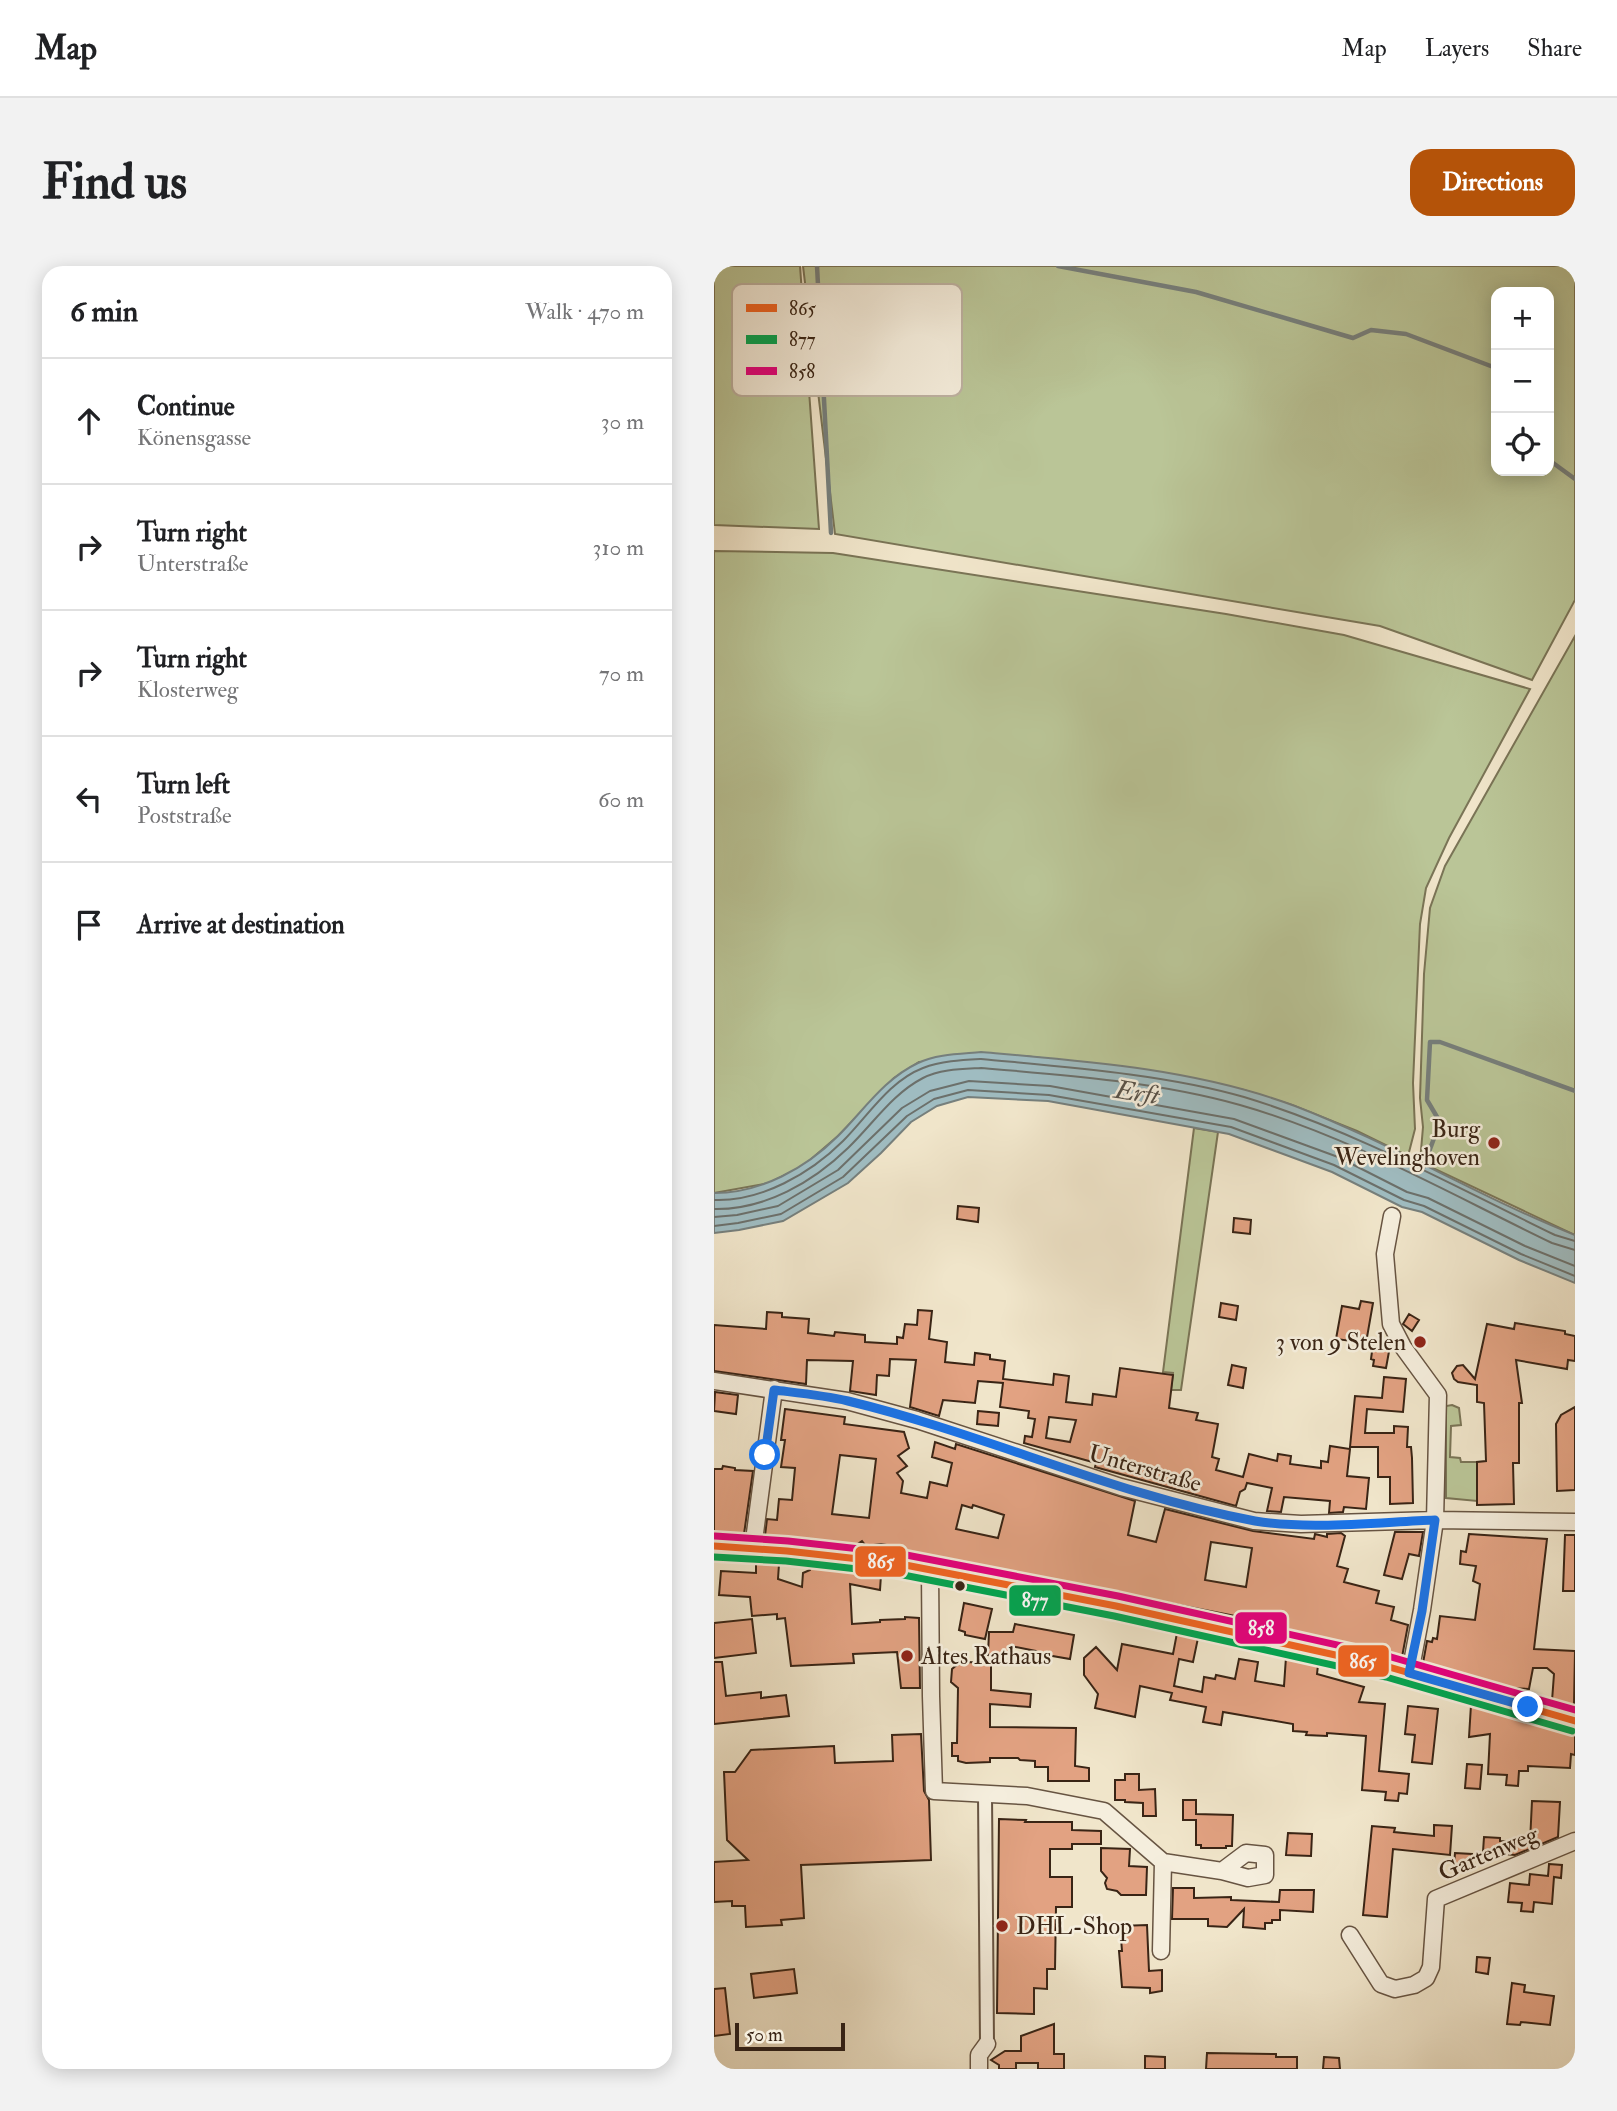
<!DOCTYPE html>
<meta charset="utf-8">
<style>
:root{--surface:#fff;--page:#f2f2f2;--text:#202124;--muted:#757577;--line:#e0e0e0;--accent:#b45309}
body{margin:0;font-family:"IM FELL Double Pica",serif;background:var(--page);color:var(--text)}
.controls{position:absolute;right:21px;top:21px;display:grid;overflow:hidden;border-radius:14px;box-shadow:0 4px 18px #0003}
.controls button{width:63px;height:63px;display:grid;place-items:center;padding:0;border:0;border-bottom:2px solid var(--line);background:var(--surface);color:var(--text);font:35px sans-serif}
.scale{position:absolute;left:21px;bottom:18px;width:110px;box-sizing:border-box;padding-left:7px;border:4px solid #392415;border-top:0;font-size:19px;line-height:24px;white-space:nowrap;color:#392415;-webkit-text-stroke:5px #f5eedd;paint-order:stroke}
.stop{position:absolute;width:21px;height:21px;margin:-16px;border:5px solid #1a73e8;border-radius:50%;background:#fff}
.stop.end{background:#1a73e8;border-color:#fff;box-shadow:0 2px 7px #0008}
.list{margin:0;padding:0;list-style:none}
h2{display:flex;justify-content:space-between;align-items:center;height:91px;margin:0;padding:0 28px;font-size:30px}
h2 small{font-size:23px;font-weight:400;color:var(--muted)}
.list li{display:grid;grid-template-columns:46px 1fr auto;gap:21px;align-items:center;box-sizing:border-box;height:126px;padding:0 28px;border-top:2px solid var(--line)}
.list b{display:block;font-size:26px;white-space:nowrap}
.list p{margin:0;font-size:23px;white-space:nowrap;color:var(--muted)}
.list em{font-size:23px;font-style:normal;color:var(--muted)}
.icon{flex:none;width:38px;height:38px;fill:none;stroke:currentColor;stroke-width:2;stroke-linecap:round;stroke-linejoin:round}
.map{position:relative;flex:none;width:861px;height:1803px;overflow:hidden;border-radius:21px}
header{display:flex;align-items:center;gap:42px;box-sizing:border-box;height:98px;padding:0 35px;background:var(--surface);border-bottom:2px solid var(--line)}
header strong{font-size:33px}
nav{display:flex;gap:38px;margin-inline-start:auto;font-size:24px}
.intro{display:flex;align-items:center;justify-content:space-between;box-sizing:border-box;height:168px;padding:0 42px}
h1{margin:0;font-size:49px}
.button{padding:18px 32px;border-radius:21px;background:var(--accent);color:#fff;font-size:24px;font-weight:700}
main{display:flex;gap:42px;padding:0 42px}
aside{flex:1;background:var(--surface);border-radius:21px;box-shadow:0 4px 18px #0003}
.map>svg:first-child{display:block}
.green{fill:#bac597;stroke:#7a7456;stroke-width:2;fill-rule:evenodd}
.water{fill:#9fbcc1;stroke:#767f7c;stroke-width:2}
.lines{fill:none;stroke-linecap:round;stroke-linejoin:round}
.shore{stroke:#6c706b;stroke-width:2}
.stream{stroke:#767f7c;stroke-width:4.5}
.building{fill:#e2a282;stroke:#392415;stroke-width:2;fill-rule:evenodd}
.pedestrian-casing{stroke:#675442;stroke-width:16}
.minor-casing{stroke:#675442;stroke-width:19}
.tertiary-casing{stroke:#675442;stroke-width:24}
.pedestrian{stroke:#f5eedd;stroke-width:12}
.minor{stroke:#f5eedd;stroke-width:16}
.tertiary{stroke:#f5eedd;stroke-width:21}
.bus-1-casing{stroke:#f5eedd;stroke-width:12}
.bus-2-casing{stroke:#f5eedd;stroke-width:12}
.bus-3-casing{stroke:#f5eedd;stroke-width:12}
.bus-1{stroke:#f26522;stroke-width:7}
.bus-2{stroke:#00a651;stroke-width:7}
.bus-3{stroke:#e5007d;stroke-width:7}
.route{stroke:#1a73e8;stroke-width:9}
.poi-dot{fill:#8f2418;stroke:#f5eedd;stroke-width:2.5}
.bus-dot{fill:#392415;stroke:#f5eedd;stroke-width:2.5}
.labels{text-anchor:middle;stroke-width:5;stroke-linejoin:round;paint-order:stroke}
.poi-label{font-size:24px;fill:#392415;stroke:#f5eedd;text-anchor:end}
.street-label{font-size:24px;fill:#392415;stroke:#f5eedd}
.water-label{font-size:26px;font-style:italic;fill:#585249;stroke:#f5eedd}
.key{fill:#f5eedd;stroke:#bdb1a1;stroke-width:2}
.key-label{font-size:19px;fill:#392415}
.line-badge{stroke:#f5eedd;stroke-width:2.5}
.badge-label{font-size:19px;text-anchor:middle;font-weight:bold;fill:#fff}
</style>
<header>
<strong>Map</strong>
<nav><a>Map</a><a>Layers</a><a>Share</a></nav>
</header>
<div class="intro"><h1>Find us</h1><a class="button">Directions</a></div>
<main>
<aside>
<h2>6 min<small>Walk · 470 m</small></h2>
<ul class="list">
<li><svg class="icon" aria-label="ahead" viewBox="0 0 24 24"><path d="M12 20V5M6 11l6-6 6 6"/></svg><div><b>Continue</b><p>Könensgasse</p></div><em>30 m</em></li>
<li><svg class="icon" aria-label="right" viewBox="0 0 24 24"><path d="M7 20v-9h11M14 6l5 5-5 5"/></svg><div><b>Turn right</b><p>Unterstraße</p></div><em>310 m</em></li>
<li><svg class="icon" aria-label="right" viewBox="0 0 24 24"><path d="M7 20v-9h11M14 6l5 5-5 5"/></svg><div><b>Turn right</b><p>Klosterweg</p></div><em>70 m</em></li>
<li><svg class="icon" aria-label="left" viewBox="0 0 24 24"><path d="M17 20v-9H6M10 6l-5 5 5 5"/></svg><div><b>Turn left</b><p>Poststraße</p></div><em>60 m</em></li>
<li><svg class="icon" aria-label="arrive" viewBox="0 0 24 24"><path d="M6 21V4h12l-3 4 3 4H6"/></svg><div><b>Arrive at destination</b></div></li>
</ul>
</aside>
<div class="map">
<svg width="861" height="1803" viewBox="0 0 861 1803">
<rect width="100%" height="100%" fill="#f0e5ca"/>
<filter id="stains"><feTurbulence type="fractalNoise" baseFrequency=".00286" numOctaves="4"/><feColorMatrix values="0 0 0 0 .2 0 0 0 0 .09 0 0 0 0 .02 0 0 0 .5 -.17"/></filter>
<radialGradient id="worn" r=".72"><stop offset=".6" stop-color="#630" stop-opacity="0"/><stop offset="1" stop-color="#630" stop-opacity=".3"/></radialGradient>
<path class="green" d="M0 0H86L105 263 0 259Z
M89 0H861V334L818 414 666 360 121 268ZM782 26H835V205H782Z
M0 285 119 287 512 348 630 369 816 423 735 572 712 622 706 658 699 817 701 863 694 890 643 865 578 839 530 824 455 808 311 790 205 796 180 812 124 870 89 900 55 917 0 927Z
M861 370V969L706 896 709 861 706 832 710 708 716 642 731 600Z
M480 862 504 866 467 1124H457L459 1107 449 1106Z
M738 1139 745 1142 747 1159 737 1160 736 1191 746 1192 747 1196H763V1235L732 1232V1140Z"/>
<path class="water" d="M267 786C372 795 482 803 581 840 677 877 765 931 861 969V1017L805 994 708 946 688 941 618 906 515 868 334 835 254 831 223 840 197 856 167 887 134 917 69 955 25 964 0 967V927C47 927 92 902 124 870 150 844 170 813 204 797 223 788 246 788 267 786Z"/>
<g class="lines">
<path class="shore" d="M0 934C47 936 97 907 129 875 154 850 175 815 209 802 227 795 248 794 267 793 351 801 450 808 530 831 639 864 740 920 841 969L861 975
M0 943C51 944 99 916 134 882 159 858 178 828 209 812 226 803 248 803 267 802 352 809 444 816 526 839 635 870 736 928 838 977L861 984
M0 951 23 949 64 940 124 904 188 842 216 825 255 815 336 820 520 853 624 891 693 926 714 932 811 980 861 1000
M0 960 24 957 67 948 129 911 193 850 220 833 254 824 335 829 517 861 620 899 690 934 710 940 807 988 861 1010"/>
<path class="stream" d="M103 0 117 267
M344 0 482 26 639 72 657 64 692 68 782 102
M835 194 861 213
M709 902 726 856 713 834 716 776H726L861 825"/>
</g>
<path class="building" d="M244 940 265 942 264 956 243 953Z
M520 952 537 954 536 968 519 966Z
M647 1035 659 1037 652 1077 622 1073 628 1040 645 1043Z
M507 1037 524 1040 522 1054 505 1051Z
M204 1044 218 1045 215 1073 233 1076 231 1096 260 1099 261 1087 276 1089V1093L291 1095 289 1113 339 1119 340 1108 355 1110 352 1136 378 1139 379 1128 402 1131 406 1102 459 1109 455 1142 484 1147 482 1154 504 1158 498 1191 505 1193 502 1204 529 1211 535 1188 563 1195 564 1188 577 1190 576 1198 607 1202V1195L614 1196 616 1180 636 1183 633 1210 655 1212 652 1243 630 1241 629 1246 615 1247 616 1235 570 1231 567 1246 553 1245 558 1222 533 1217 531 1223 526 1226 522 1240 381 1201 382 1197 310 1177 311 1170 318 1171 321 1153 314 1152 315 1145 286 1141 289 1117 264 1115 261 1137 229 1134 225 1150 196 1141 202 1094 176 1093 175 1110 163 1109 162 1129 136 1125 139 1095 93 1094 92 1118 0 1105V1059L52 1063 53 1046 68 1047V1051L95 1053 94 1067 120 1070 121 1066 151 1069V1076L183 1078V1071L189 1072 191 1058 203 1059ZM335 1151 362 1154 356 1176 332 1172Z
M695 1048 705 1054 698 1065 689 1058Z
M801 1057 851 1065V1068L861 1070V1095L854 1094 853 1103 802 1094 808 1137H805V1197H799L800 1238 763 1239V1196L772 1195 770 1137 763 1136V1119L744 1116 740 1113 738 1107 743 1100 749 1099 761 1113 773 1058 800 1063Z
M659 1078 676 1080 672 1102 659 1100 660 1094 657 1093Z
M518 1099 532 1102 529 1122 514 1119Z
M670 1111 692 1113 689 1146 653 1143 651 1167H680V1160L694 1161 693 1181H697L698 1192 699 1237 676 1238V1211H664V1181H636L641 1130 668 1132Z
M1 1126 24 1129 22 1148 0 1145Z
M861 1141V1224L843 1225 842 1158 847 1149Z
M71 1143 131 1151 130 1158 190 1166 195 1182 184 1190 193 1200 183 1207 189 1215 187 1227 213 1232 216 1216 233 1220 238 1197 218 1191 221 1176 241 1183 242 1178 421 1235 414 1269 442 1276 451 1243 539 1265 600 1273 601 1268 613 1271V1268L627 1267 631 1270 623 1300 634 1303 630 1316 665 1325 662 1337 680 1341 677 1354 694 1359 688 1391 579 1365 557 1357 185 1284V1281L167 1278 152 1280 148 1275 142 1279 51 1270 53 1253 63 1254 65 1233 78 1234 81 1202 67 1201 71 1174H67ZM126 1189 162 1193 155 1252 118 1248ZM248 1239 258 1242 259 1239 290 1249 284 1272 242 1263ZM497 1276 538 1282 532 1321 491 1314Z
M264 1145 285 1147 284 1160 263 1158Z
M9 1200 21 1202V1204L39 1205 30 1268 0 1266V1203H8Z
M681 1266H709L705 1290 695 1288 688 1313 670 1309Z
M755 1268 833 1273 820 1383 861 1385 860 1438 854 1439 838 1435 840 1408 833 1402H819L815 1423 794 1422 709 1397 713 1375 718 1376 719 1372 723 1373 726 1350 761 1354 766 1318 759 1315 762 1300 746 1298 747 1285 752 1286Z
M851 1269H861V1325H849Z
M42 1296 65 1298 64 1313 88 1321 89 1307 96 1304 97 1301 167 1309 166 1324 136 1318 138 1358 166 1356V1354L191 1353V1351L205 1352 206 1422H187L183 1386 139 1388 140 1397 77 1400 71 1352 63 1353V1348L38 1350 36 1331 5 1329 7 1305 42 1307Z
M250 1337 278 1343 271 1373 251 1369V1366L245 1364Z
M38 1353 42 1387 0 1392V1357Z
M301 1358 360 1369 356 1393 321 1387 322 1385 297 1380V1386H288V1390L274 1389 275 1366H299Z
M463 1367 484 1372 479 1396 465 1393 460 1420 488 1426 490 1411 501 1413 502 1409 521 1413 525 1393 544 1396 541 1415 570 1420 572 1391 604 1399 603 1408 650 1421 645 1436 671 1438 665 1505 695 1508 693 1528 685 1527 684 1535 671 1534 672 1526 648 1524 652 1470 613 1467V1470L592 1469 593 1466 579 1465V1458L509 1446 507 1459 489 1456 492 1441 456 1434 458 1427 426 1420 421 1451 381 1442 384 1428 370 1409V1392L382 1381 403 1404 408 1378 459 1388Z
M0 1396H8L12 1430 47 1426V1432L72 1429 75 1450 0 1458Z
M252 1396 277 1397V1424L317 1428 316 1441 276 1438V1461L362 1462 361 1500 375 1502V1515H334V1501H321V1495L306 1494 304 1492H276V1496L252 1497 244 1495V1490H238V1477H243L244 1422 237 1416 238 1403 244 1398Z
M757 1439 861 1468V1489L857 1488 856 1502 814 1500V1505H805L804 1520 792 1519 793 1509 774 1508 776 1468 755 1471Z
M694 1440 724 1443 718 1498 698 1496 701 1469 691 1468Z
M207 1468 210 1525 215 1534 217 1594 87 1599 90 1652 67 1654 68 1659 32 1661 31 1640H18V1635L0 1636V1596L34 1594 13 1574 10 1506H21L37 1484 120 1480 121 1497 179 1495 178 1469Z
M753 1498 768 1499 766 1523 751 1522Z
M411 1508H425V1524L441 1523 442 1550H429V1537L411 1536V1534H401V1514H411Z
M469 1534H482V1548L519 1549 518 1580H512V1582H487V1579H482V1554H469Z
M818 1535 846 1536 844 1571 801 1589 769 1586 770 1571 786 1572V1575L816 1576Z
M285 1553 312 1554 311 1556H358V1564L387 1565V1578H358V1583H336V1611H358V1641H342L341 1703H333V1723L320 1722V1748L283 1747Z
M720 1559 738 1560 736 1589 679 1583 673 1651 649 1649 658 1560 681 1562 680 1566 720 1570Z
M574 1567 598 1568 597 1590 572 1589Z
M387 1582 416 1583 415 1600 433 1601 432 1629H407L403 1625 393 1623 391 1617 393 1612 387 1605Z
M741 1587 758 1588 757 1600 740 1599Z
M835 1598 848 1599 847 1612 840 1611 838 1638 820 1636 819 1646 807 1645 808 1637 794 1636 796 1617 815 1619 816 1608 834 1610Z
M459 1622H480V1632L517 1631V1634L565 1636 566 1624H600L599 1646 566 1644V1654H558V1657H551V1663L529 1661 530 1643 513 1661 494 1660V1653H458Z
M433 1659 435 1705 448 1704V1725L436 1727V1722L408 1721 405 1685H408L406 1660Z
M763 1691 776 1692 774 1708 762 1706Z
M80 1703 83 1727 40 1732 37 1708Z
M798 1717 811 1719 810 1726 840 1730 836 1759 807 1756 806 1759 793 1758Z
M11 1722 16 1768 0 1770V1723Z
M340 1758V1788H350V1803H324V1797H302V1803H285V1799L277 1794 291 1785H307V1770Z
M493 1787 562 1788V1791H583V1803H492Z
M431 1790 451 1791V1803H431Z
M610 1791 625 1792 626 1803H609Z"/>
<g class="lines">
<defs>
<path id="pedestrian" d="M271 1528 273 1778"/>
<path id="minor" d="M678 950 671 988 677 1058 689 1081 724 1129 721 1254 708 1344 696 1407
M0 1115 133 1135 203 1154 407 1221 540 1255 587 1258 721 1254 861 1256
M39 1282 60 1123
M216 1304 217 1430 220 1525 313 1530 390 1545 449 1596 508 1605 534 1612 551 1609V1589L532 1587 508 1605
M636 1669 667 1718 681 1723 700 1719 712 1712 717 1701 722 1633 861 1575
M447 1685 449 1596
M265 1803V1789L273 1778"/>
<path id="tertiary" d="M0 1280 73 1285 181 1297 402 1340 675 1401 861 1455"/>
</defs>
<use href="#pedestrian" class="pedestrian-casing"/>
<use href="#minor" class="minor-casing"/>
<use href="#tertiary" class="tertiary-casing"/>
<use href="#pedestrian" class="pedestrian"/>
<use href="#minor" class="minor"/>
<use href="#tertiary" class="tertiary"/>
<defs>
<path id="bus-1" d="M0 1280 73 1285 181 1297 402 1340 675 1401 861 1455"/>
<path id="bus-2" d="M0 1291 72 1295 179 1307 400 1350 672 1411 858 1465"/>
<path id="bus-3" d="M1 1270 74 1275 182 1287 404 1330 677 1391 861 1444"/>
</defs>
<use href="#bus-1" class="bus-1-casing"/>
<use href="#bus-2" class="bus-2-casing"/>
<use href="#bus-3" class="bus-3-casing"/>
<use href="#bus-1" class="bus-1"/>
<use href="#bus-2" class="bus-2"/>
<use href="#bus-3" class="bus-3"/>
</g>
<g class="lines">
<path class="route" d="M51 1189 60 1124C85 1127 109 1129 134 1135 271 1168 401 1229 541 1255 594 1264 666 1256 721 1254L708 1345 695 1407 814 1441"/>
</g>
<g class="poi-dot">
<circle cx="780" cy="877" r="7"/>
<circle cx="706" cy="1076" r="7"/>
<circle cx="193" cy="1390" r="7"/>
<circle cx="288" cy="1660" r="7"/>
</g>
<circle class="bus-dot" cx="246" cy="1320" r="6"/>
<g class="labels">
<g class="poi-label">
<text x="766" y="871">Burg<tspan x="766" dy="28">Wevelinghoven</tspan></text>
<text x="692" y="1084">3 von 9 Stelen</text>
<text x="207" y="1398" text-anchor="start">Altes Rathaus</text>
<text x="302" y="1668" text-anchor="start">DHL-Shop</text>
</g>
<g class="street-label">
<text transform="translate(431 1202) rotate(16)" y="8">Unterstraße</text>
<text transform="translate(774 1587) rotate(-23)" y="8">Gartenweg</text>
</g>
<g class="water-label">
<text transform="translate(423 826) rotate(9)" y="9">Erft</text>
</g>
</g>
<rect x="18" y="18" width="230" height="112" rx="10" class="key"/>
<rect x="32" y="38" width="31" height="8" fill="#f26522"/>
<rect x="32" y="69" width="31" height="9" fill="#00a651"/>
<rect x="32" y="101" width="31" height="8" fill="#e5007d"/>
<g class="key-label">
<text x="75" y="49">865</text>
<text x="75" y="80">877</text>
<text x="75" y="112">858</text>
</g>
<g class="line-badge">
<rect x="140" y="1279" width="53" height="33" rx="7" fill="#f26522"/>
<rect x="294" y="1318" width="54" height="33" rx="7" fill="#00a651"/>
<rect x="520" y="1345" width="54" height="34" rx="7" fill="#e5007d"/>
<rect x="623" y="1378" width="53" height="34" rx="7" fill="#f26522"/>
</g>
<g class="badge-label">
<text x="167" y="1302">865</text>
<text x="321" y="1341">877</text>
<text x="547" y="1369">858</text>
<text x="649" y="1402">865</text>
</g>
<rect width="100%" height="100%" filter="url(#stains)"/>
<rect width="100%" height="100%" fill="url(#worn)"/>
</svg>
<div class="controls">
<button>+</button>
<button>−</button>
<button><svg class="icon" aria-label="locate" viewBox="0 0 24 24"><circle cx="12" cy="12" r="6"/><path d="M12 2v4M12 18v4M2 12h4M18 12h4"/></svg></button>
</div>
<div class="scale">50 m</div>
<div class="stop" style="left:51px;top:1189px"></div>
<div class="stop end" style="left:814px;top:1441px"></div>
</div>
</main>
